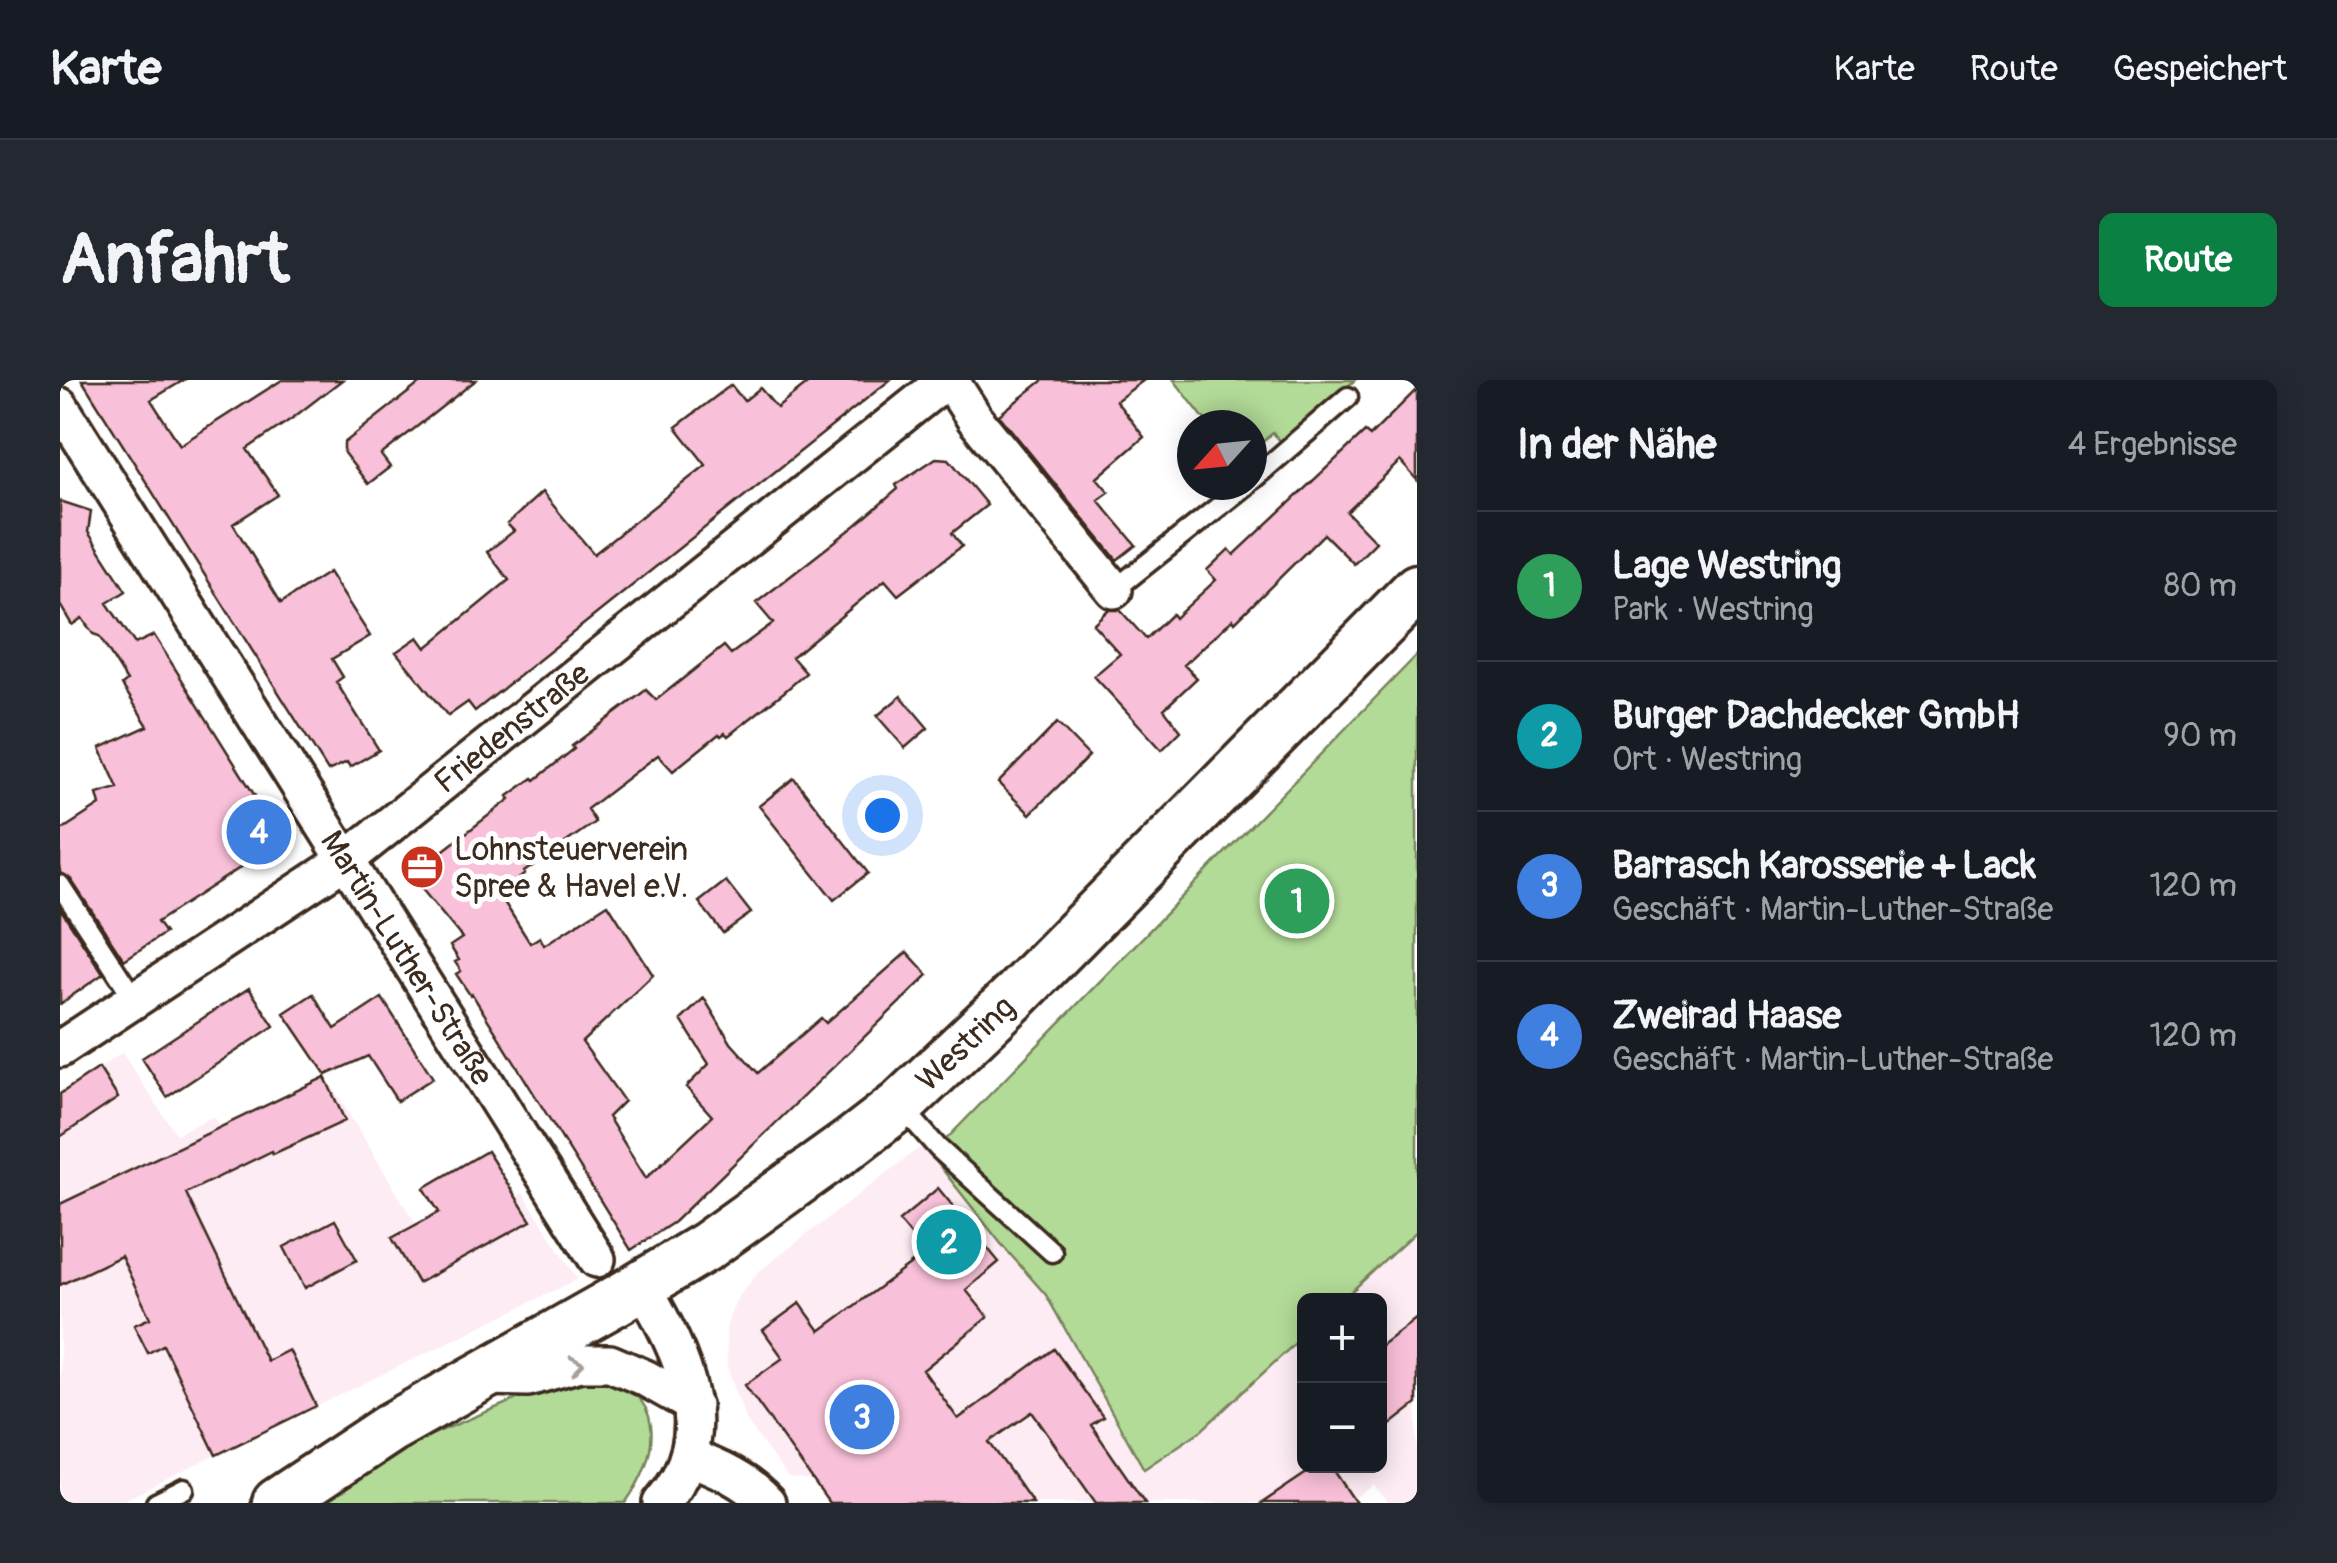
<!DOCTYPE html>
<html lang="de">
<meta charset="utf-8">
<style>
:root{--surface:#171b24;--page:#242831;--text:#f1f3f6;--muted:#9ea1a6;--line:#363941;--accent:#0b8043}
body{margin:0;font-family:Pangolin,sans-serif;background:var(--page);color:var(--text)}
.controls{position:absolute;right:30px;bottom:30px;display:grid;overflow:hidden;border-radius:15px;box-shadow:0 5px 25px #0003}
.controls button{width:90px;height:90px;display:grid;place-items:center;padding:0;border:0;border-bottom:2px solid var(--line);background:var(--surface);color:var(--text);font:50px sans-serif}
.compass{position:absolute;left:1117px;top:30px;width:90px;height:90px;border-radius:50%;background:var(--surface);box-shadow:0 5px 25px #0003;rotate:243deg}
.you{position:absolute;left:822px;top:435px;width:35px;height:35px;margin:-25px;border:8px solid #fff;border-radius:50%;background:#1a73e8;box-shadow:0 0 0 15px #1a73e833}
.badge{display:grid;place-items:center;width:65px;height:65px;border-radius:50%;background:var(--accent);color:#fff;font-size:32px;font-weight:700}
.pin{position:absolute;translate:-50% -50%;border:5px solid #fff;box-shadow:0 2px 10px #0006}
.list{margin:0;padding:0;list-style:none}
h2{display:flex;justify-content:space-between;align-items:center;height:130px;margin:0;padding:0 40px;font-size:42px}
h2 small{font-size:32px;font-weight:400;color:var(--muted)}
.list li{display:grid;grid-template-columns:65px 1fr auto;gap:30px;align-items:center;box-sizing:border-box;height:150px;padding:0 40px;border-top:2px solid var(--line)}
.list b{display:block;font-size:38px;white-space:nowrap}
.list p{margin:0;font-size:32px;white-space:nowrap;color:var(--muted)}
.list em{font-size:32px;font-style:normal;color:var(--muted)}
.map{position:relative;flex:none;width:1357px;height:1123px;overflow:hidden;border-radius:15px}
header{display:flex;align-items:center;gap:60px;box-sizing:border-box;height:140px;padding:0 50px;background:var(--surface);border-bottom:2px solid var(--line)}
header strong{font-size:48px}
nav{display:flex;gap:55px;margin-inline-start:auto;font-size:35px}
.intro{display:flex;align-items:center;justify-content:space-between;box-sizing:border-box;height:240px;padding:0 60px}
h1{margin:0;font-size:70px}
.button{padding:25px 45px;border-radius:15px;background:var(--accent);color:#fff;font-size:35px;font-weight:700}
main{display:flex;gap:60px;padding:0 60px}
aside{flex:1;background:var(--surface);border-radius:15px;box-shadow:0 5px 25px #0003}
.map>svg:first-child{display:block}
.built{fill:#fdecf4}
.green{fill:#b3db98;stroke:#77825b;stroke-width:2.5}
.building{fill:#f9c1d9;stroke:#3b2a1e;stroke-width:2.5}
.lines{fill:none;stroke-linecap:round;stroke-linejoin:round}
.service-casing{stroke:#3b2a1e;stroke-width:25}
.minor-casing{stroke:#3b2a1e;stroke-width:42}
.secondary-casing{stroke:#3b2a1e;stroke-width:55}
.service{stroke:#fff;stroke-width:18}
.minor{stroke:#fff;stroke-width:35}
.secondary{stroke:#fff;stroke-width:48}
.oneway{stroke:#a79f9a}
.labels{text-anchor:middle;stroke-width:10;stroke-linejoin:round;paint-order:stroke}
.street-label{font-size:32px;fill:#3b2a1e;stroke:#fff}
.poi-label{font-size:32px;fill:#3b2a1e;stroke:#fff;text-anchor:start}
</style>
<header>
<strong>Karte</strong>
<nav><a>Karte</a><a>Route</a><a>Gespeichert</a></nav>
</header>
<div class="intro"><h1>Anfahrt</h1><a class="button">Route</a></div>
<main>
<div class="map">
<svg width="1357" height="1123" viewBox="0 0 1357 1123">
<rect width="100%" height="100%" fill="#fff"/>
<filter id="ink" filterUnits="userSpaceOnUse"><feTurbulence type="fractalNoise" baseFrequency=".01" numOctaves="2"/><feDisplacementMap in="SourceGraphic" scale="20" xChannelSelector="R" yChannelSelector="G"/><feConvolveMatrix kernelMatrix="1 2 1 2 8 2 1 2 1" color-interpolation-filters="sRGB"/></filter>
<g filter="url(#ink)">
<path class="built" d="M62 673 116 754 154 736 160 746 266 696 356 844 409 814 423 836 463 813 518 899 58 1123H0V714Z
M863 765 942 865 986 915 1084 1089 1142 1050 1244 955V1086H1320V921L1282 920 1357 851V1120L1353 1123H1328L1314 1105 1287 1123H767V1121L752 1101 728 1098 688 1043 680 1024 667 986 666 950 670 935 677 919 698 892Z"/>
<path class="green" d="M1114 0H1295L1223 64 1213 53 1192 71V45H1149Z
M1357 275V851L1282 920 1244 921V955L1142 1050 1084 1089 986 915 942 865 871 775Z
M533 998C609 1007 601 1075 565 1123H254L330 1072 457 1019 506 1001Z"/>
<path class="building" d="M22 0H124L91 20 120 65 222 0H282L234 37 187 69 218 115 173 144 221 223 269 192 310 256 272 279 283 297 276 302 319 370 290 387 287 382 268 391Z
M364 0H416L321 75 330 87 308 104 284 73V63Z
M752 0H830L415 331 408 322 388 336 336 272 358 257 366 268 449 200 427 172 454 151 447 144 482 112 534 174 646 85 616 47 671 5 684 21 700 8 717 28Z
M983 0H1084L1056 21 1084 57 1037 98 1049 112 1038 120 1076 165 1057 180 939 35Z
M1357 9V100L1340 81 1287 132 1316 162 1294 184 1264 154 1175 242 1173 239 1124 285 1137 298 1104 329 1121 351 1102 370 1034 296 1060 274 1033 244 1048 230H1060L1086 259 1112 234 1115 238 1156 200 1147 190 1169 169 1174 175 1305 52 1310 56Z
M876 78 889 79 927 125 892 153 902 166 838 215 825 200 732 277 746 293 724 312 668 356 665 353 661 356 659 354 613 391 598 375 527 429 535 442 464 492 465 494 439 514 470 563 480 557 484 565 548 524 593 595 522 662 564 721 548 737 586 798 652 736 626 707 649 684 621 640 644 618 671 663 698 693 761 638 766 643 847 572 868 595 614 842 571 870 412 614 410 615 396 594 401 591 395 582 399 580 390 566 402 558 361 508 373 499 362 487 450 419 448 416 473 398 475 400 514 369 512 366 586 310 596 320 664 266 671 274 713 243 696 223 796 145 838 109 836 105Z
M0 121 31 131 28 152 66 211 47 223 75 264 94 255 217 451 215 465 97 542 105 553 64 580 10 498 0 493V451L40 425 37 414 58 408 40 368 88 346 62 305 67 301 39 256 33 254 22 238 12 245 0 225Z
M841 316 868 348 845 368 817 336Z
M997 343 1029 376 970 434 938 403Z
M734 398 808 493 774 520 699 426Z
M666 501 691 533 663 553 639 522Z
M0 528 43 594 0 624Z
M189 608 214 646 107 717 82 678Z
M253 614 275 649 322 618 373 698 337 721 308 676 266 695 224 633Z
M39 688 58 718 0 757V714Z
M265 697 285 741 213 774 212 771 126 813 207 981 229 970 256 1026 156 1075 103 965 88 973 74 945 90 938 61 876 0 905V824Z
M427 771 471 841 358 903 332 858 379 832 364 808Z
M878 808 939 882 906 910 928 937 863 990 898 1039 994 969 1043 1037 1031 1045 1085 1123H1036L972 1032 929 1062 973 1123H769L685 1005 723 978 703 950 740 923 760 951 866 873 839 841Z
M275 840 297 880 245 908 224 867Z
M1357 938V1024L1320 1053V966Z
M1257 1086H1271L1296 1123H1202Z"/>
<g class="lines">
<defs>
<path id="service" d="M1192 100 1288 17
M1054 210 1186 105
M0 505 75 620
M842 727 878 768 992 872
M96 1123 124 1109"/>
<g id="minor">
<path d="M890 0 915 39 1054 210"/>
<path id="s1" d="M0 26 537 879"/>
<path id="s2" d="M0 669 286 480 886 0"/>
<path d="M582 905C622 974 663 1053 601 1123"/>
<path d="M422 997 468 998 520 983H550L585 998 633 1025"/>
<path d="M628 1077C658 1088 685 1100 707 1123"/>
</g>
<g id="secondary">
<path id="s3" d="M217 1123 330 1048 559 919 647 866 792 762 840 725 955 616 1357 209"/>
</g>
</defs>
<use href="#service" class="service-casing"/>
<use href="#minor" class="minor-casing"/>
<use href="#secondary" class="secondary-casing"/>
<use href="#service" class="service"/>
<use href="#minor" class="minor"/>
<use href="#secondary" class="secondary"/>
</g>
<defs><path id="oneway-chevron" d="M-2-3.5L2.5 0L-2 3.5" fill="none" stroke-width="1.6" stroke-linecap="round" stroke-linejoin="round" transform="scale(2.5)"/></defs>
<use class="oneway" href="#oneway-chevron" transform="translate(517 985) rotate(-9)"/>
</g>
<defs>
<symbol id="office-disc" viewBox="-11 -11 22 22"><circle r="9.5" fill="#c8321e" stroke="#fff"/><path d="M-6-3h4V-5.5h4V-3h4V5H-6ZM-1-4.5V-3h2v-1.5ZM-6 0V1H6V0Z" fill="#fff"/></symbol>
</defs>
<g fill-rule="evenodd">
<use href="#office-disc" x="337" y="462" width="50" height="50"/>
</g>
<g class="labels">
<g class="street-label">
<text dy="11" stroke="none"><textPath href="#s2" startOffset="555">Friedenstraße</textPath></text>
<text dy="11" stroke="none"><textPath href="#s1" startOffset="652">Martin-Luther-Straße</textPath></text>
<text dy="11" stroke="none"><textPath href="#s3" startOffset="830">Westring</textPath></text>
</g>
<g class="poi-label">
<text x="394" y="480">Lohnsteuerverein<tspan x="394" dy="37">Spree &amp; Havel e.V.</tspan></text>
</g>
</g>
</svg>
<div class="controls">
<button>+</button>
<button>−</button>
</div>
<svg class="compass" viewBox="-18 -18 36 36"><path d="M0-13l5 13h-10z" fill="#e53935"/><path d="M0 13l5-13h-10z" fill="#9ea1a6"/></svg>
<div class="you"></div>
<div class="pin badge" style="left:1237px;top:521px;background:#2e9e5b">1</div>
<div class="pin badge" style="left:889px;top:862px;background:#0f9aa8">2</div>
<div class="pin badge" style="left:802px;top:1037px;background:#3f7fe0">3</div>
<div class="pin badge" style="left:199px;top:452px;background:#3f7fe0">4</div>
</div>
<aside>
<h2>In der Nähe<small>4 Ergebnisse</small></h2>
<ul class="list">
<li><span class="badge" style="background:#2e9e5b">1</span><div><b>Lage Westring</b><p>Park · Westring</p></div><em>80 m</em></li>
<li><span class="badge" style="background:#0f9aa8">2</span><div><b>Burger Dachdecker GmbH</b><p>Ort · Westring</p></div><em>90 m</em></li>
<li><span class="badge" style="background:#3f7fe0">3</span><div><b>Barrasch Karosserie + Lack</b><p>Geschäft · Martin-Luther-Straße</p></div><em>120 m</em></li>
<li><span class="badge" style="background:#3f7fe0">4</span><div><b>Zweirad Haase</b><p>Geschäft · Martin-Luther-Straße</p></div><em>120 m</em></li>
</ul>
</aside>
</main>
